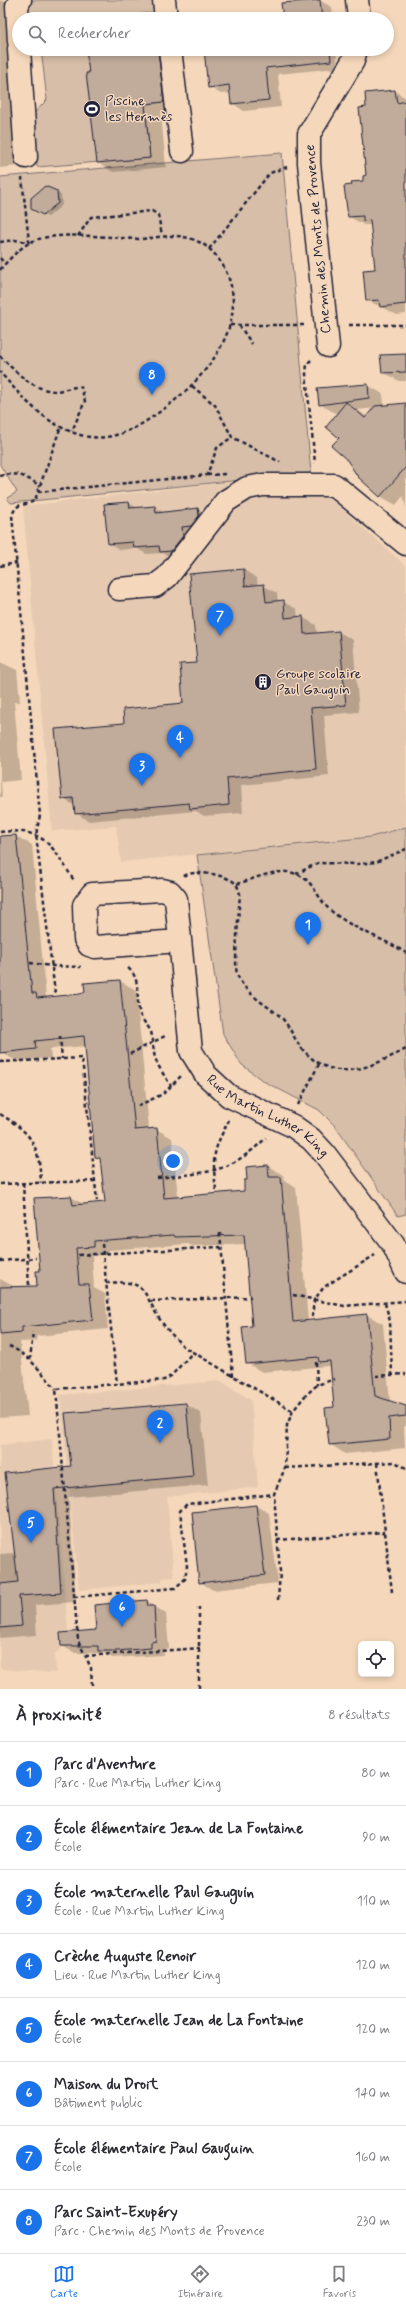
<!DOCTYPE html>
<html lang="fr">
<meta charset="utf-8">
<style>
:root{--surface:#fff;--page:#f7f7f7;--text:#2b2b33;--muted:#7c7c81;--line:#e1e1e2;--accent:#1a73e8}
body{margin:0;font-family:Mynerve,sans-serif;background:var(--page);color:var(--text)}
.controls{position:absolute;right:12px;bottom:12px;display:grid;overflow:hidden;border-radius:6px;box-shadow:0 2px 6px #0003}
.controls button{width:36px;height:36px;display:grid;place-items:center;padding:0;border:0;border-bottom:1px solid var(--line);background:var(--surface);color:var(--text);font:20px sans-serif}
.you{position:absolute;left:173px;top:1161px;width:14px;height:14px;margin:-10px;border:3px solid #fff;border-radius:50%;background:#1a73e8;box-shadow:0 0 0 6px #1a73e833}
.badge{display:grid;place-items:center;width:26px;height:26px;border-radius:50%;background:var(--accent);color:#fff;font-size:13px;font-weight:700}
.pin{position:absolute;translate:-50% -33px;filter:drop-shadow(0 1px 2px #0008)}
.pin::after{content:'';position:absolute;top:21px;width:14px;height:12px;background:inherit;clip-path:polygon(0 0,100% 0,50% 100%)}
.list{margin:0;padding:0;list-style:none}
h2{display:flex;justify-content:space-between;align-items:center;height:52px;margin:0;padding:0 16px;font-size:17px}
h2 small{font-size:13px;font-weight:400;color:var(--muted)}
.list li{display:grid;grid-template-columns:26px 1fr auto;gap:12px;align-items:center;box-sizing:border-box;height:64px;padding:0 16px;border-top:1px solid var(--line)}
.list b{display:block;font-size:15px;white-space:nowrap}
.list p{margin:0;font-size:13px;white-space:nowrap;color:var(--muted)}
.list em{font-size:13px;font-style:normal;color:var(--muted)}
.icon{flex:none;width:22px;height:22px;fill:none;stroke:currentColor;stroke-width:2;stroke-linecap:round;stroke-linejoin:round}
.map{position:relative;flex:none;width:406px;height:1689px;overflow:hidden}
.search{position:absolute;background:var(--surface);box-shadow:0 2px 6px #0003;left:12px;right:12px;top:12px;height:44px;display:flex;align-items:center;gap:10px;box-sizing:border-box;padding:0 14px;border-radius:22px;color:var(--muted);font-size:15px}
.sheet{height:564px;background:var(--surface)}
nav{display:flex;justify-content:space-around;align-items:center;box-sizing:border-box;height:56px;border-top:1px solid var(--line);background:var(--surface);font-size:11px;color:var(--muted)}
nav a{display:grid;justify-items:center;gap:2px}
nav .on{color:var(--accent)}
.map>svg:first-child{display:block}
.built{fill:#e5cab1}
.green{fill:#d6bea8;stroke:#7c7072}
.shadow{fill:#0003;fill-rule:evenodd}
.building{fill:#c1ab9b;stroke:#22223b}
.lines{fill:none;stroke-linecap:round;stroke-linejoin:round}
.minor-casing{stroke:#22223b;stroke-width:25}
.path{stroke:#22223b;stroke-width:2.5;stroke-dasharray:4 3;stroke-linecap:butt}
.minor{stroke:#f5d8bb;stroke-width:22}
.labels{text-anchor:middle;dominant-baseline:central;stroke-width:3;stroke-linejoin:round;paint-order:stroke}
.poi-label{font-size:14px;fill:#22223b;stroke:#f5d8bb;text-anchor:start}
.street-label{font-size:14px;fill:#22223b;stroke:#f5d8bb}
</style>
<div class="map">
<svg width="406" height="1689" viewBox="0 0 406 1689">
<rect width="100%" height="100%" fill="#f5d8bb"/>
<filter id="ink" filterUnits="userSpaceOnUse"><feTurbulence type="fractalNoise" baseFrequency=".025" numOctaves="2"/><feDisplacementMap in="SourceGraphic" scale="8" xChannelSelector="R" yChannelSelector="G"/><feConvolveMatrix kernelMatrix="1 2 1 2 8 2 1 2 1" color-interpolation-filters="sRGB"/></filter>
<g filter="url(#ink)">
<!-- built -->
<path class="built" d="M300,474L303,493L329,497L406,566V827L371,837L121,862L116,826L52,831L23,506Z
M221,1381L251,1400L258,1487L167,1497L174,1577L162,1578V1582L79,1590L60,1395Z
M52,1439L69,1640L54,1656L57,1673L0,1669V1445Z"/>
<!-- green -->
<path class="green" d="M31,0H152L155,19H28L27,11Z
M32,49H158L164,102L145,104L150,158L37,167L33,114L47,100L42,57Z
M282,153L311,473L11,503L7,498L17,492L0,465V177Z
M406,827V1214L398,1216L335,1126L319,1110L263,1081L241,1064L223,1034L197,855L371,837Z"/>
<!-- shadow -->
<path class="shadow" d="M0,0L16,7L27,165L0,168Z
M319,0L332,7L333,19H284L282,3Z
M87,49H171L179,111L161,113L166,167L113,172L98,163Z
M213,49H336L338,68L278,74L281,107L244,111L232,103L231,93L221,94L209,87Z
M395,91L406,98V314L397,315L367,300L376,269L371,225H364L348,216L353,186L365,182L367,176V108Z
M56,192L61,195L62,205L48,217L37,211Z
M406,355V381H399L383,372Z
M367,385L383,394L384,406L406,404V507L403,496L396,505L380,496L340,438L339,413H335L320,404ZM375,408L367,417L358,410Z
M129,503L138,508L155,507L165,513L198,509L209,516L172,558L163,553L146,554L136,548L120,550L109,543Z
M244,570L257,578L258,586H264L277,593L278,602H283L297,609L298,618L302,617L316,625L317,634L339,632L353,640L359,712L324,715L329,776L241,785L243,813L204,816L196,811L89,821L76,813L74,805L63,799L125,723L184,704L198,664Z
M0,662L17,670L20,702H14L21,780L1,782L2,797H0Z
M16,836L32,845L46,998L80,995L86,993L85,984L120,981L136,990L149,1129H156L172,1138L178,1197L245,1192L248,1180L268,1166L283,1175L284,1180L296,1187L308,1321L367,1315L383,1324L390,1402L406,1407V1426L404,1427L405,1448L345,1454L330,1444L335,1408L332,1368L328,1366L262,1372L247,1363L253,1327L246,1244L192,1246L188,1244L109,1250V1255L92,1256L94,1288L105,1294L108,1329L37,1336V1341L20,1342L28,1416L0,1418V1279L15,1287H38L41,1272L71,1197L85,1205L106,1203L101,1160L96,1157L86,1046L50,1049L51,1058L16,1061L1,1052L0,837Z
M185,1404L201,1413L208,1485L69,1497L76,1602L35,1605L37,1635L0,1638V1554L14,1553L6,1474L72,1466Z
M256,1506L269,1513L278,1583L213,1590L200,1582L193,1513Z
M147,1601L166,1614L169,1648L163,1649L164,1655L112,1658L104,1653H75L62,1646L97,1631Z"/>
<!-- building -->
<path class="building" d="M320,0L322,19H283L281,3Z
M153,13V19H96Z
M86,49H158L164,102L145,104L150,158L97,163L86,73H89Z
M204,49H330L331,61L266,68L269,100L231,104L229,85L208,88Z
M395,90L397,103L406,101V304L380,307L379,300L366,301L363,270L375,269L370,220L363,221V216L348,217L344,186L352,185L351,182L363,181V176L366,175L359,108L366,107L365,93Z
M45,186L57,191L58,203L43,215L31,209V198Z
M406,354V372L382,373L380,355Z
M368,384L369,398L319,405L317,388Z
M346,402L365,418L375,406L406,403V467L380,497L358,477L347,460L331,446L339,438L326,427Z
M129,502L130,508L155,506L156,513L198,508L199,516L191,526L182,527L183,536L171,551L160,552L159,546L134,548L133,542L108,544L104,504Z
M244,569L245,586L264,584L266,602L284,600L285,618L303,616L304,634L339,631L346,705L311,708L316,769L227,778L229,805L190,809L189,803L75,814L73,798L62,799L55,729L124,723L123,709L183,703L180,664L197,663L189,574Z
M16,835L32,993H36L37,998L80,994L85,992L84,983L120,980L135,1130L157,1128L164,1198L244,1191V1180H247L246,1167L268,1165L269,1177H281L293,1322L367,1314L375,1396L406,1406V1416L389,1418L390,1439L329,1445L325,1408L334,1407L330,1361L319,1362L318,1357L246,1364L242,1327L252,1326L244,1235L175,1237L174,1235L94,1241V1247L76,1248L79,1284H89L93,1320L22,1327V1332L0,1334V1287L37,1286L36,1271H40L34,1198L71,1196L73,1205L105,1202L100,1158L95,1157L84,1036L35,1041L36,1049L0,1053V836Z
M186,1403L193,1476L54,1489L61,1593L19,1596L22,1626L0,1628V1584L18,1582L5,1473L71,1466L65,1413Z
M256,1505L265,1575L199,1583L192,1512Z
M147,1600L148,1606H154L156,1641L151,1642V1648L117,1651H98V1646H61L60,1633L96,1630L94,1605Z"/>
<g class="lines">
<defs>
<g id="minor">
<path d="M164,0L166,19"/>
<path d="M357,0L359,19"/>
<path d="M19,41L17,6L20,0"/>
<path d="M19,49L26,157"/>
<path d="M170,49L182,151"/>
<path d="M328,346L309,163V134L353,61L356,49"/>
<path d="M119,589L155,586L167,577L226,501L247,488L263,485H334L406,544"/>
<path id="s1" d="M180,941L95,947L89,945L85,939L84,905L92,894L162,890L170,892L176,899L191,1051L206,1075L229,1096L293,1126L311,1139L324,1153L393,1244L406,1272"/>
</g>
</defs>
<!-- minor casing -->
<use href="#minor" class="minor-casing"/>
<!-- path -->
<path class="path" d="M78,236L91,217L152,211L158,215L162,235
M0,242L15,240L29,242L22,178
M209,249L270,173L287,167
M0,258L5,264
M0,270C7,261 19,249 29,243C48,232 89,236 111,237C121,238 132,239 142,239C162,237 179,232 199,242C212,248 223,263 228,276C249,331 199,385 158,413C136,429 112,442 84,436C48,427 23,399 0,372
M230,325H304
M239,325L252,344
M349,325H406
M0,356C16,372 33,391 57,391C64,390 76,386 81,387L85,401L72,431
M311,360L307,364L306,374L315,463
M192,386L215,405L232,437L280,462
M207,475L226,474
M0,476C16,471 27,477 40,486
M38,492L207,475L217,448L232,437
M0,566L17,563
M0,832C46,827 53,848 75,882
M296,874L318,863L358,864L376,862L406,849
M184,876C194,869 227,875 235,883C238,886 239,891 240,894C239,909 234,964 237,974C244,993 265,1004 280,1016C291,1027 295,1043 306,1053C337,1085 373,1066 406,1049
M237,884C254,879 278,867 296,874C313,879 317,898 329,909C351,929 381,937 406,953
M30,963L52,966L81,967
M128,968C142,979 135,998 140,1014C142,1021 148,1025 151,1032C153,1038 153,1046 154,1053C156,1065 165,1076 171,1086
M55,993L36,835L40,815L12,515C18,500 24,508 35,500L61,426
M60,1036L62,1059
M130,1054L167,1035
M0,1062L82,1058L97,1201
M298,1105L319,1064
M138,1106L163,1094L181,1076
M0,1114C33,1134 39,1145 41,1183
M157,1178C207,1172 227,1175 266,1138
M23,1183L29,1286
M0,1184L95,1181
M216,1190C212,1155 213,1151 229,1120
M220,1233L233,1376
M102,1244L117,1384
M78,1255L221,1247
M0,1261L36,1258
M106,1283C147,1280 141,1289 159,1318C166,1329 175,1338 184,1347L293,1411
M293,1295L344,1306L406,1301
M151,1301L251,1297
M385,1303L390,1321L392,1374
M312,1317L314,1300L324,1287L375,1255
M9,1346C29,1355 42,1373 56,1389
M30,1360L33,1332
M316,1362L317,1385
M376,1376L406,1374
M377,1463L392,1592
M285,1468L395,1462L406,1468
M277,1540L385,1532
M74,1597L175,1588L185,1579L187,1566L180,1511L187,1504L274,1494
M278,1600L280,1572L274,1494L285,1468L287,1425L293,1411L304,1397L317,1385L335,1379
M85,1656L200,1648
M92,1685L91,1668L78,1640L56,1389L164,1380L171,1376L193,1352
M199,1688V1606"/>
<!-- minor -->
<use href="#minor" class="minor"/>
</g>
</g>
<!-- icons -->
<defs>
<symbol id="stadium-disc" viewBox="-11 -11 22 22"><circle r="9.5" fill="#22223b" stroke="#f5d8bb"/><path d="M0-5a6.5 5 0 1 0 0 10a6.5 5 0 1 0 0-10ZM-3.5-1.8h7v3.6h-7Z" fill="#fff"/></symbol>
<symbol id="building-disc" viewBox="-11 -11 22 22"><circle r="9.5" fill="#22223b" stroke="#f5d8bb"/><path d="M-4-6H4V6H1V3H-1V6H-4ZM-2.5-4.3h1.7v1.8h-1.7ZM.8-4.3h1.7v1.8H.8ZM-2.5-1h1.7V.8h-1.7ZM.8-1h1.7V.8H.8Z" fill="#fff"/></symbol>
</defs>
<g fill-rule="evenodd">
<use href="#stadium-disc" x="82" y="99" width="20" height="20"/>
<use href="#building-disc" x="253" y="672" width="20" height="20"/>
</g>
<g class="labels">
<!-- poi labels -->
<g class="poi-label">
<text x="105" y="101">Piscine<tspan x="105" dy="16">les Hermès</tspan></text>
<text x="276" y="674">Groupe scolaire<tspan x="276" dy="16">Paul Gauguin</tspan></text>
</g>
<!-- street labels -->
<g class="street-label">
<text transform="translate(318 239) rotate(-95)">Chemin des Monts de Provence</text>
<text stroke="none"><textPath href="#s1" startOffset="490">Rue Martin Luther King</textPath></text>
</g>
</g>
</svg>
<div class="controls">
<button><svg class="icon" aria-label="locate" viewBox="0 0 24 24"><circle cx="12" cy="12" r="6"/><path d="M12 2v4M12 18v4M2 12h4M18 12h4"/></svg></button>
</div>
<div class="you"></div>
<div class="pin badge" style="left:308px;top:945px">1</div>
<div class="pin badge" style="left:160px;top:1443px">2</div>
<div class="pin badge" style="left:142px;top:786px">3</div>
<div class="pin badge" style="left:180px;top:758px">4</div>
<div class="pin badge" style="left:31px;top:1543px">5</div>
<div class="pin badge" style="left:122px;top:1627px">6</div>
<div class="pin badge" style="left:220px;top:636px">7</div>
<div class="pin badge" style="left:152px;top:395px">8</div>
<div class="search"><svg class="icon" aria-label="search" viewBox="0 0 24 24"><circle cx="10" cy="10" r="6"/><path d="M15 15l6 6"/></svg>Rechercher</div>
</div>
<section class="sheet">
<h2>À proximité<small>8 résultats</small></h2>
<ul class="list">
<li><span class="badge">1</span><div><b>Parc d'Aventure</b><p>Parc · Rue Martin Luther King</p></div><em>80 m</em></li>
<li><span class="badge">2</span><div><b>École élémentaire Jean de La Fontaine</b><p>École</p></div><em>90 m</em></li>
<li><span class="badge">3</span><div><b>École maternelle Paul Gauguin</b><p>École · Rue Martin Luther King</p></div><em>110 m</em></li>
<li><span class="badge">4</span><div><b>Crèche Auguste Renoir</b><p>Lieu · Rue Martin Luther King</p></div><em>120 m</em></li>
<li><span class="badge">5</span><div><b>École maternelle Jean de La Fontaine</b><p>École</p></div><em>120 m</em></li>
<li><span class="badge">6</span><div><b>Maison du Droit</b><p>Bâtiment public</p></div><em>140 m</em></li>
<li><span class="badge">7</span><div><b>École élémentaire Paul Gauguin</b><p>École</p></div><em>160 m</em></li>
<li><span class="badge">8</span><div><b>Parc Saint-Exupéry</b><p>Parc · Chemin des Monts de Provence</p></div><em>230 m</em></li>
</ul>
</section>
<nav>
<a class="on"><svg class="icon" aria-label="map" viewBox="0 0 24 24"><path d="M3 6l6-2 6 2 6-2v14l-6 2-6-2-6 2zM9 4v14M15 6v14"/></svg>Carte</a>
<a><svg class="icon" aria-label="directions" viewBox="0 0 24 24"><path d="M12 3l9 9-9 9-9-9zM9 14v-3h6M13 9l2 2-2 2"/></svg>Itinéraire</a>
<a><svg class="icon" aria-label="saved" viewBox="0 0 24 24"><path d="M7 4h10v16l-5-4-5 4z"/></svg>Favoris</a>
</nav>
